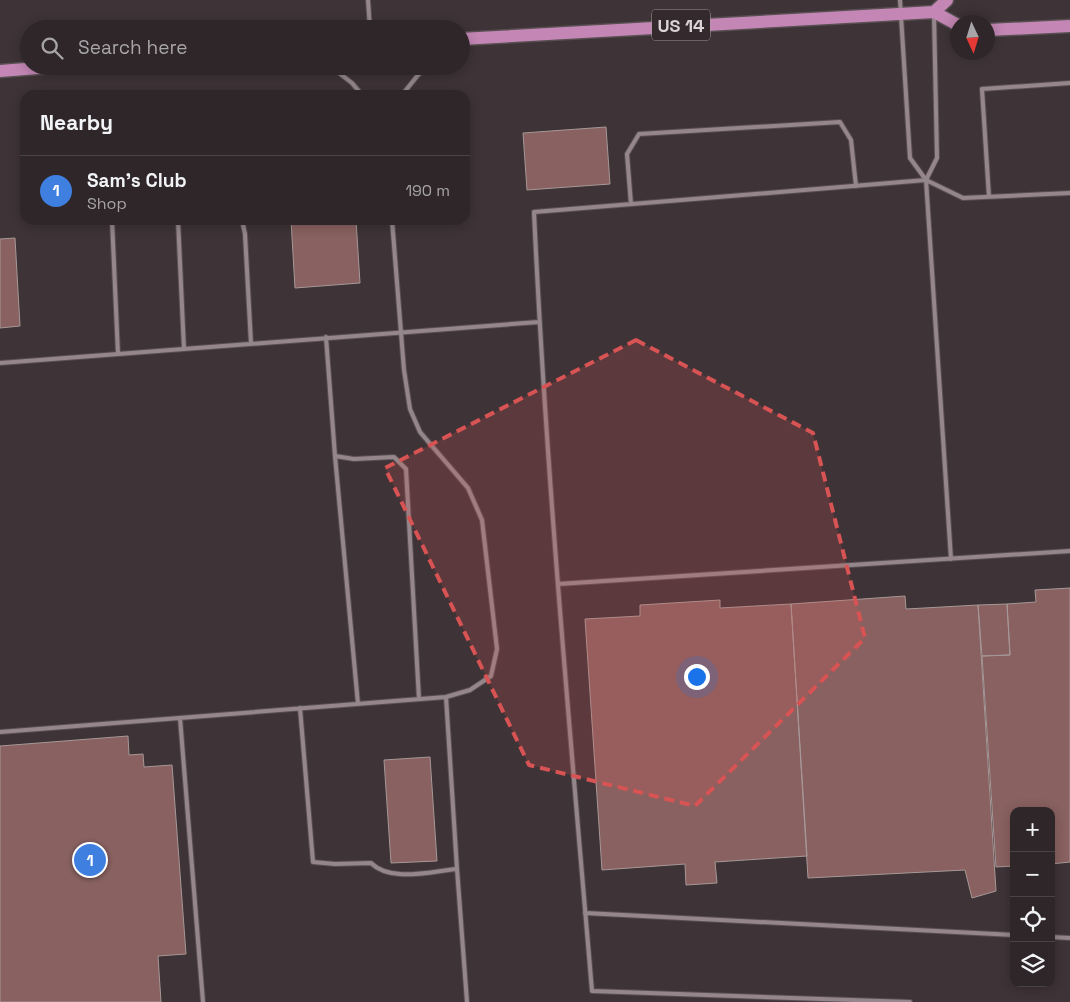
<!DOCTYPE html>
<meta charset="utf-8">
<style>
:root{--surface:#2e2628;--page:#3a3234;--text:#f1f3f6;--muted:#a7a5a8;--line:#494345;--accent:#b6c249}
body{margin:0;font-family:"Space Grotesk",sans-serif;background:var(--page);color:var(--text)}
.controls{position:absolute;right:15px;bottom:15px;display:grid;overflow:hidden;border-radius:10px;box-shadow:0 2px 12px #0003}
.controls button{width:45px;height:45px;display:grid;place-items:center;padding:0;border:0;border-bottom:1px solid var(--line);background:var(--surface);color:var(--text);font:25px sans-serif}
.compass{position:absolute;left:950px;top:15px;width:45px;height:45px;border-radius:50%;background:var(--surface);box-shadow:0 2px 12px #0003;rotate:176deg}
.you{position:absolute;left:696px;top:676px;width:18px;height:18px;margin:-12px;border:4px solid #fff;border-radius:50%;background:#1a73e8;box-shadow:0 0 0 8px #1a73e833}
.badge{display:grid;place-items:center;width:32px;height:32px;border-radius:50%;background:var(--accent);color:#fff;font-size:16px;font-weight:700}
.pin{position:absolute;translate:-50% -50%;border:2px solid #fff;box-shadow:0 1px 5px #0006}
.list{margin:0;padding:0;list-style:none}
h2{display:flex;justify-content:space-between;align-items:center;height:65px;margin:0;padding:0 20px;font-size:21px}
h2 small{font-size:16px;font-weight:400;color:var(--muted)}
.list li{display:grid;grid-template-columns:32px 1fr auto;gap:15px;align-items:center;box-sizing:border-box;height:70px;padding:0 20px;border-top:1px solid var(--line)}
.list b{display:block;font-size:19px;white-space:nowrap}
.list p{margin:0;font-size:16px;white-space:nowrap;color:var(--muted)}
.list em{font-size:16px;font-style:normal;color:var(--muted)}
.icon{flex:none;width:28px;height:28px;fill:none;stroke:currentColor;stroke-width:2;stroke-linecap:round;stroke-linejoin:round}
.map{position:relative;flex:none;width:1070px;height:1002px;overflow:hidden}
.search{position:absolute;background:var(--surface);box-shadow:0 2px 12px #0003;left:20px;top:20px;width:450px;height:55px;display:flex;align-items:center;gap:12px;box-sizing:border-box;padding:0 18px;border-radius:28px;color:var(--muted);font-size:19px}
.panel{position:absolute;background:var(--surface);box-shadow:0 2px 12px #0003;left:20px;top:90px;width:450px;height:135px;border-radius:15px}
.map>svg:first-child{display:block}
.building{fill:#886160;stroke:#a79897}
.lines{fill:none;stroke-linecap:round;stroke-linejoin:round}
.service-casing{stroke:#584f52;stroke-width:6}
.primary-casing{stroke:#584f52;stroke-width:15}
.service{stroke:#94868a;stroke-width:4}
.primary{stroke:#c487b5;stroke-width:12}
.marked{fill:#d75354;fill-opacity:0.2;stroke:#d75354;stroke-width:4;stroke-dasharray:10 6;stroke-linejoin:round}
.labels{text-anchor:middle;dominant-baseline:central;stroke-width:4.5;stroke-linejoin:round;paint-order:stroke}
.shield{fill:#34292c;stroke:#a9a0a3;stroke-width:1}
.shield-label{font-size:18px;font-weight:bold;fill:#dbd3d6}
</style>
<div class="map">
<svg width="1070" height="1002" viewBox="0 0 1070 1002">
<rect width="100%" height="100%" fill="#3e3336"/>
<!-- building -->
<path class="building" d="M606,127L610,184L527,190L523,133Z
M291,220H356L360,283L295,288Z
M15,238L20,326L0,328V239Z
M1070,588V862L1051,864V811H1014V866L996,867L982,656L1010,655L1007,604L1036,602L1035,590Z
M905,596L906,609L978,605L996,891L972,898L965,870L808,878L791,604Z
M720,600V608L791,604L807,856L715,862L717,883L686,885L685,864L602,870L585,619L640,616V605Z
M1007,604L1010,655L982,656L978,605Z
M128,736L129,755L143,754L144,767L172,765L186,954L158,956L161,1002H0V746Z
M430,757L437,861L391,863L384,760Z"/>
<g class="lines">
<defs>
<path id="service" d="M368,0L370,29
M900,0L910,158L926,180
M934,14L937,158L926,180L951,559
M330,66L352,83L362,95
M402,95L418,75L429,66
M989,197L982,89L1070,83
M631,204L627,154L639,134L840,122L851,140L856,186
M112,220L118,354
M178,220L184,349
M242,220L245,234L251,343
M326,337L335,456L354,459L394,457L406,469L419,699
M0,363L539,322
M335,456L358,704
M558,584L1070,551
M300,708L313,862L335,864L371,863C391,883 432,871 457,869L446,697
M180,718L203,1002
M0,732L446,697L470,690L491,676L497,649L482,520L468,488L420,432L410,409L404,370L392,220
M457,869L467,1002
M585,913L1014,935
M1051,937L1070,938
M910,1002L592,991C570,731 546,472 534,212L926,180L963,198L1070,193"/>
<path id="primary" d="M934,12L947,0
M988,30L1070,26
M461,39L934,12L958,25
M0,71L63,66"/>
</defs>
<!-- service casing -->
<use href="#service" class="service-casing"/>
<!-- primary casing -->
<use href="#primary" class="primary-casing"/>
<!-- service -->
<use href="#service" class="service"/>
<!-- primary -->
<use href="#primary" class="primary"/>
</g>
<!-- marked area -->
<path class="marked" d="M636,340L813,433L865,638L695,806L529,765L385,468Z"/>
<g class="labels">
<!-- shield labels -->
<rect class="shield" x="652" y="9.5" width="58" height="31" rx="4"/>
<g class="shield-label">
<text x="681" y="25">US 14</text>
</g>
</g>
</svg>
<div class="controls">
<button>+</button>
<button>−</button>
<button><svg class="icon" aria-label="locate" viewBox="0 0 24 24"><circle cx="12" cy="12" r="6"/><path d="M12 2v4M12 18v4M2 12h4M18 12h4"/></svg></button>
<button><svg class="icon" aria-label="layers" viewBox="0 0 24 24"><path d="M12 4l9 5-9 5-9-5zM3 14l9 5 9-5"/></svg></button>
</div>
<svg class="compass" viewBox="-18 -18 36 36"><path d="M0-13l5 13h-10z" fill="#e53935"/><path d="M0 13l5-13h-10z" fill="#a7a5a8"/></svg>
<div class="you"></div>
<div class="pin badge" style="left:90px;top:860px;background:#3f7fe0">1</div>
<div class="search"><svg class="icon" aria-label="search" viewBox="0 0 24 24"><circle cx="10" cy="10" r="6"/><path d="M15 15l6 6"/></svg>Search here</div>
<section class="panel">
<h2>Nearby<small></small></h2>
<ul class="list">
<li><span class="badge" style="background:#3f7fe0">1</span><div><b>Sam's Club</b><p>Shop</p></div><em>190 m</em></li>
</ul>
</section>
</div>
